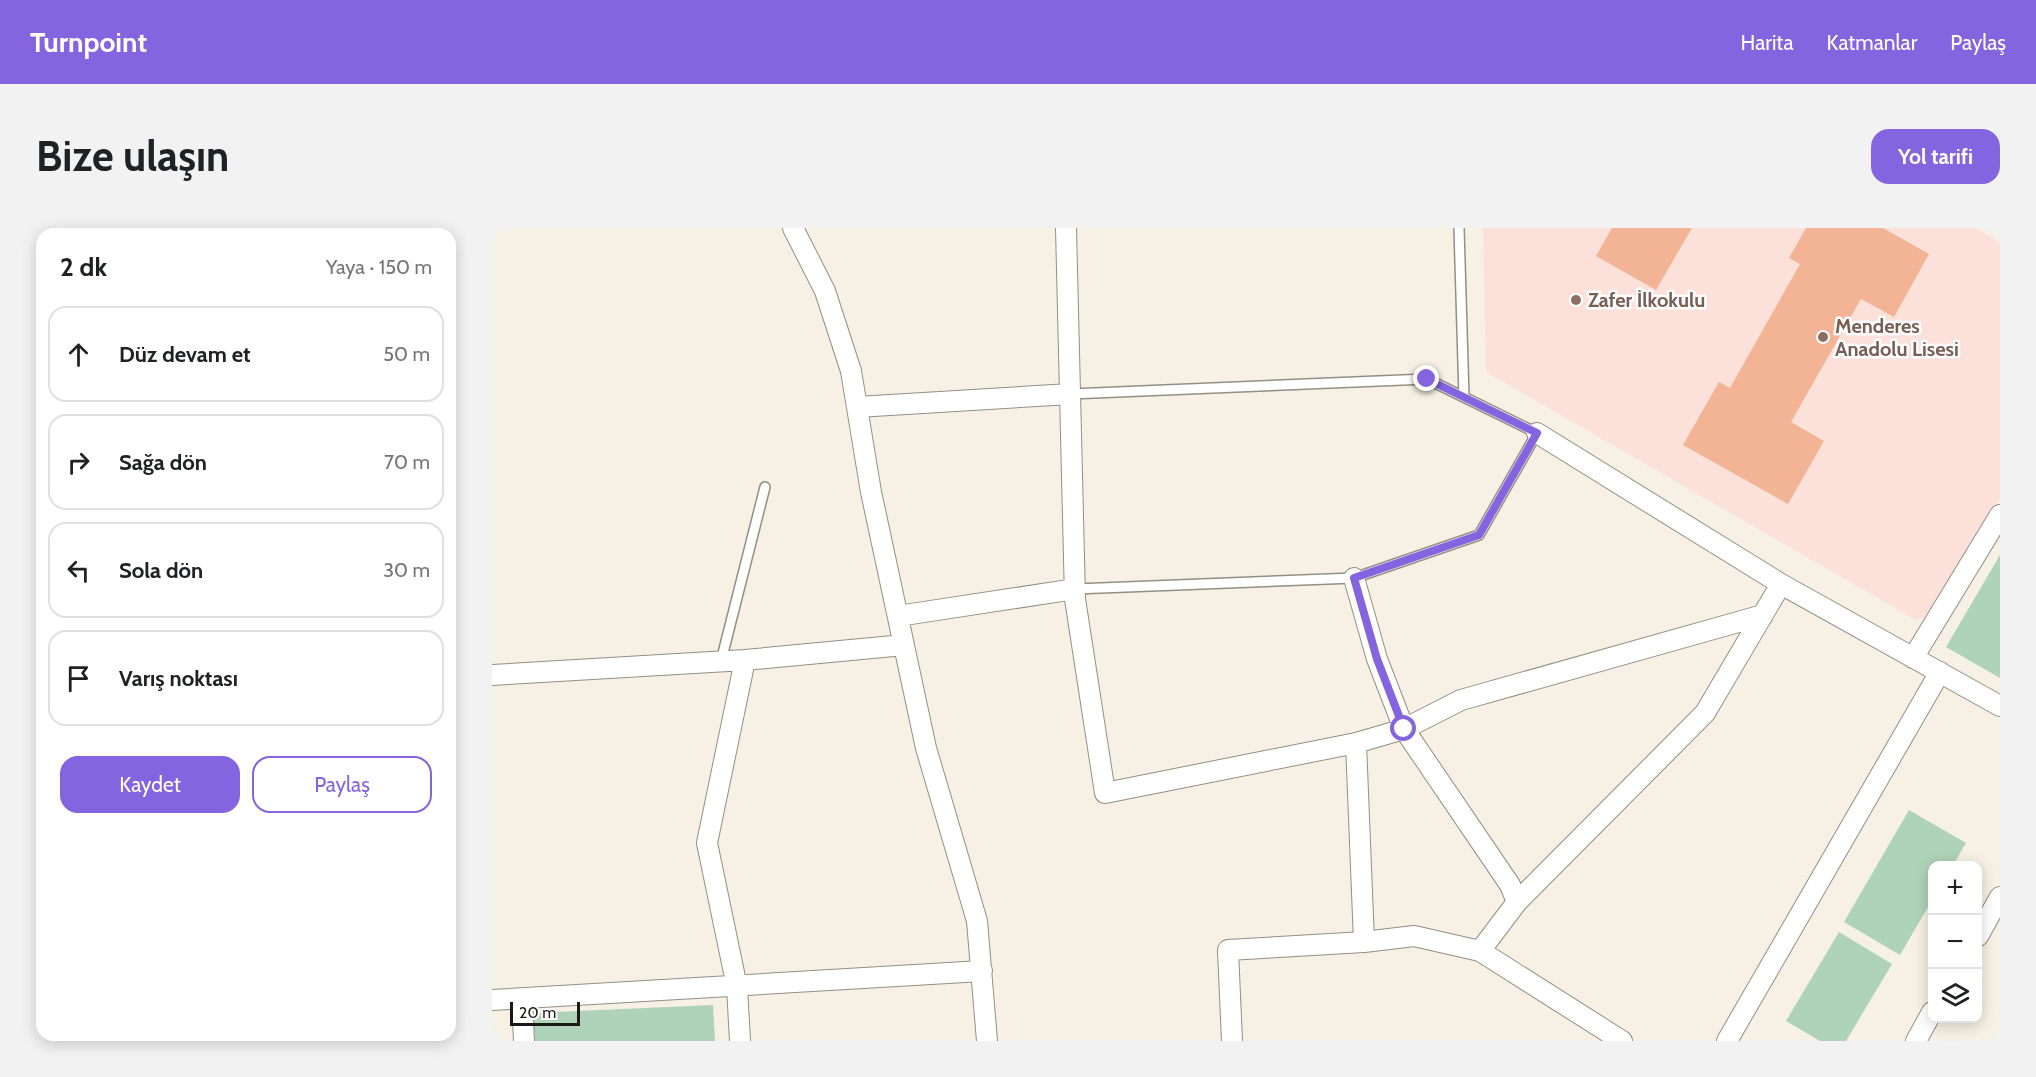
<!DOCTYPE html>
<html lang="tr">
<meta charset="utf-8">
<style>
:root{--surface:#fff;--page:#f2f2f2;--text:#202124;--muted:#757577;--line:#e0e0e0;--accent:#8464df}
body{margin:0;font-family:Cabin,sans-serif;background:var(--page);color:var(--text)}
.controls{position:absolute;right:18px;bottom:18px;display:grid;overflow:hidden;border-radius:12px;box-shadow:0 3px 15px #0003}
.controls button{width:54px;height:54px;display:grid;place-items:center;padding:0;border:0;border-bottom:2px solid var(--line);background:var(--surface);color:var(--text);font:30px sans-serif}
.scale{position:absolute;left:18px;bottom:15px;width:70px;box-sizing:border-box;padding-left:6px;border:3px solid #1b1915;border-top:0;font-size:16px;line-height:21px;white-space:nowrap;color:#1b1915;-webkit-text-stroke:4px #fff;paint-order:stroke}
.stop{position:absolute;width:18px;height:18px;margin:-14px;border:4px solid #8464df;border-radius:50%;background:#fff}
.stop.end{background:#8464df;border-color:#fff;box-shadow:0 2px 6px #0008}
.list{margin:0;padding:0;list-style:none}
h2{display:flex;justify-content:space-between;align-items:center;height:78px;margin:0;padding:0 24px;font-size:26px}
h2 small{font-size:20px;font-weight:400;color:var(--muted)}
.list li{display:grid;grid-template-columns:39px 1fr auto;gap:18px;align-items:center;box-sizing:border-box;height:96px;margin:0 12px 12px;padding:0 12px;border:2px solid var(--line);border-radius:18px}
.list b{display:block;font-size:22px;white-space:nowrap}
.list em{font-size:20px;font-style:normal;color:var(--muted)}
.actions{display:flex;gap:12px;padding:18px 24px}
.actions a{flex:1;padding:14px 0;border:2px solid var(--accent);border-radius:18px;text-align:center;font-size:21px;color:var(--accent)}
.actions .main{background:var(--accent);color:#fff}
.icon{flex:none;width:33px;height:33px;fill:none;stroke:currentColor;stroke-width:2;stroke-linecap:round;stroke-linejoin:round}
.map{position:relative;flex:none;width:1508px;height:813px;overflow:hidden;border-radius:18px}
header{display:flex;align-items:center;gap:36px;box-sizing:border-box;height:84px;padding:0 30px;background:var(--accent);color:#fff}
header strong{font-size:28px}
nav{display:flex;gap:33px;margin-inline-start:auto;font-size:21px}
.intro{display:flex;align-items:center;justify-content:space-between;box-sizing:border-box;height:144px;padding:0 36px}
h1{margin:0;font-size:42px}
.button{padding:15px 27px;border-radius:18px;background:var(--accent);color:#fff;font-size:21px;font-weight:700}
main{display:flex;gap:36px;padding:0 36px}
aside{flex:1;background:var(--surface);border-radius:18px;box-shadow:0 3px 15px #0003}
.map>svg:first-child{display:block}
.education{fill:#fbe1da}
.green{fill:#afd3b9}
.building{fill:#f3b395}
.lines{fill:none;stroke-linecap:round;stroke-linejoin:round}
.service-casing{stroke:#948f83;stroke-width:12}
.minor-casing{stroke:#948f83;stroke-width:22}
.service{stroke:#fff;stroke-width:9}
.minor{stroke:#fff;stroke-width:20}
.route{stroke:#8464df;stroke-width:8}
.education-dot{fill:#8d6e63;stroke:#fff;stroke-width:2}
.labels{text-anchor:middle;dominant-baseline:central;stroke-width:5;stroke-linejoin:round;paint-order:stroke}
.education-label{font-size:20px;font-weight:bold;fill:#785e54;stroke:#fff;text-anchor:start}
</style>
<header>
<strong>Turnpoint</strong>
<nav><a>Harita</a><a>Katmanlar</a><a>Paylaş</a></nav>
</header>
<div class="intro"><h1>Bize ulaşın</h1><a class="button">Yol tarifi</a></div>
<main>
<aside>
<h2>2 dk<small>Yaya · 150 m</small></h2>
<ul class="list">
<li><svg class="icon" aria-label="ahead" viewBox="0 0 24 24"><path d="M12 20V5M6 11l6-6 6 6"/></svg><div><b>Düz devam et</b></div><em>50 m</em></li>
<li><svg class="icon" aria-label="right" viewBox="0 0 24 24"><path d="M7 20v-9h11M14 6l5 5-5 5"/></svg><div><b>Sağa dön</b></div><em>70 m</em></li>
<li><svg class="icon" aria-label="left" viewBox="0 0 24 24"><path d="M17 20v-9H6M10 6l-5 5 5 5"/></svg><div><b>Sola dön</b></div><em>30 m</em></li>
<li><svg class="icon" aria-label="arrive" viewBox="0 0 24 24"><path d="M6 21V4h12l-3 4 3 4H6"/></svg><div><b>Varış noktası</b></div></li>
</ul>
<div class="actions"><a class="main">Kaydet</a><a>Paylaş</a></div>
</aside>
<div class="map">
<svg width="1508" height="813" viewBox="0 0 1508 813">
<rect width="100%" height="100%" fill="#f6f1e4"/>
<!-- education -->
<path class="education" d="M991,0H1484L1508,14V271L1440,387L1424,392L994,144Z"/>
<!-- green -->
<path class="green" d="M1508,327V450L1454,419Z
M1417,582L1474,615L1461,637L1440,638V672L1408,727L1352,694Z
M1347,704L1400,736L1354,813H1328L1294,793Z
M221,777L223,813H43L40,785Z"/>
<!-- building -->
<path class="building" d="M1120,0H1200L1164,62L1104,28Z
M1314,0H1391L1437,26L1402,89L1369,71L1299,194L1332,213L1296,276L1191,217L1227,154L1238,160L1308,36L1297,30Z"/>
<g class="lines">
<defs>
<path id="service" d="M967,0L972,169
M578,166L935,151L1045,205L987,307L862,350L583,361
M229,433L273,259"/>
<path id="minor" d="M301,0L333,63L359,143L379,264L434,520L485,693L495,813
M574,0L583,371L613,565L864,515L912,501L969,472L1271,387
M365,179L578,166
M1289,356L1508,478
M406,388L583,361
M1421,430L1508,287
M0,447L253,432L412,417
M864,515L872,714
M1025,674L1213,485L1289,356L1045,205
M1486,708L1508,669
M988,723L1130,813
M30,771L32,813
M0,772L490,743
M248,813L245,759L215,615L253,432
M740,813L736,722L872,714L922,708L988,723L1025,674L1018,657L912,501L885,431L862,350
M1235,813L1448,444
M1424,813L1440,784"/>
</defs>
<!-- service casing -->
<use href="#service" class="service-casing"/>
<!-- minor casing -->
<use href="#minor" class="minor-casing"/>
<!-- service -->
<use href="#service" class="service"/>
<!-- minor -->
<use href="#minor" class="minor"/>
</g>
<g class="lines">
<!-- route -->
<path class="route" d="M912,501L885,431L862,350L987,307L1045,205L935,151"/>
</g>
<!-- markers -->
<g class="education-dot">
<circle cx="1084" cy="72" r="6"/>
<circle cx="1331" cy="109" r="6"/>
</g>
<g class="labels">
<!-- education labels -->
<g class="education-label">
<text x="1096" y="72">Zafer İlkokulu</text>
<text x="1343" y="98">Menderes<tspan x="1343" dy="23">Anadolu Lisesi</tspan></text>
</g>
</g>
</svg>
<div class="controls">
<button>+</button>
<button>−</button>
<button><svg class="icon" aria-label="layers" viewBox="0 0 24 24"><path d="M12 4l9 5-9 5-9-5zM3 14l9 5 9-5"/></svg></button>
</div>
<div class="scale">20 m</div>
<div class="stop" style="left:912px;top:501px"></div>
<div class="stop end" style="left:935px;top:151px"></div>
</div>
</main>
